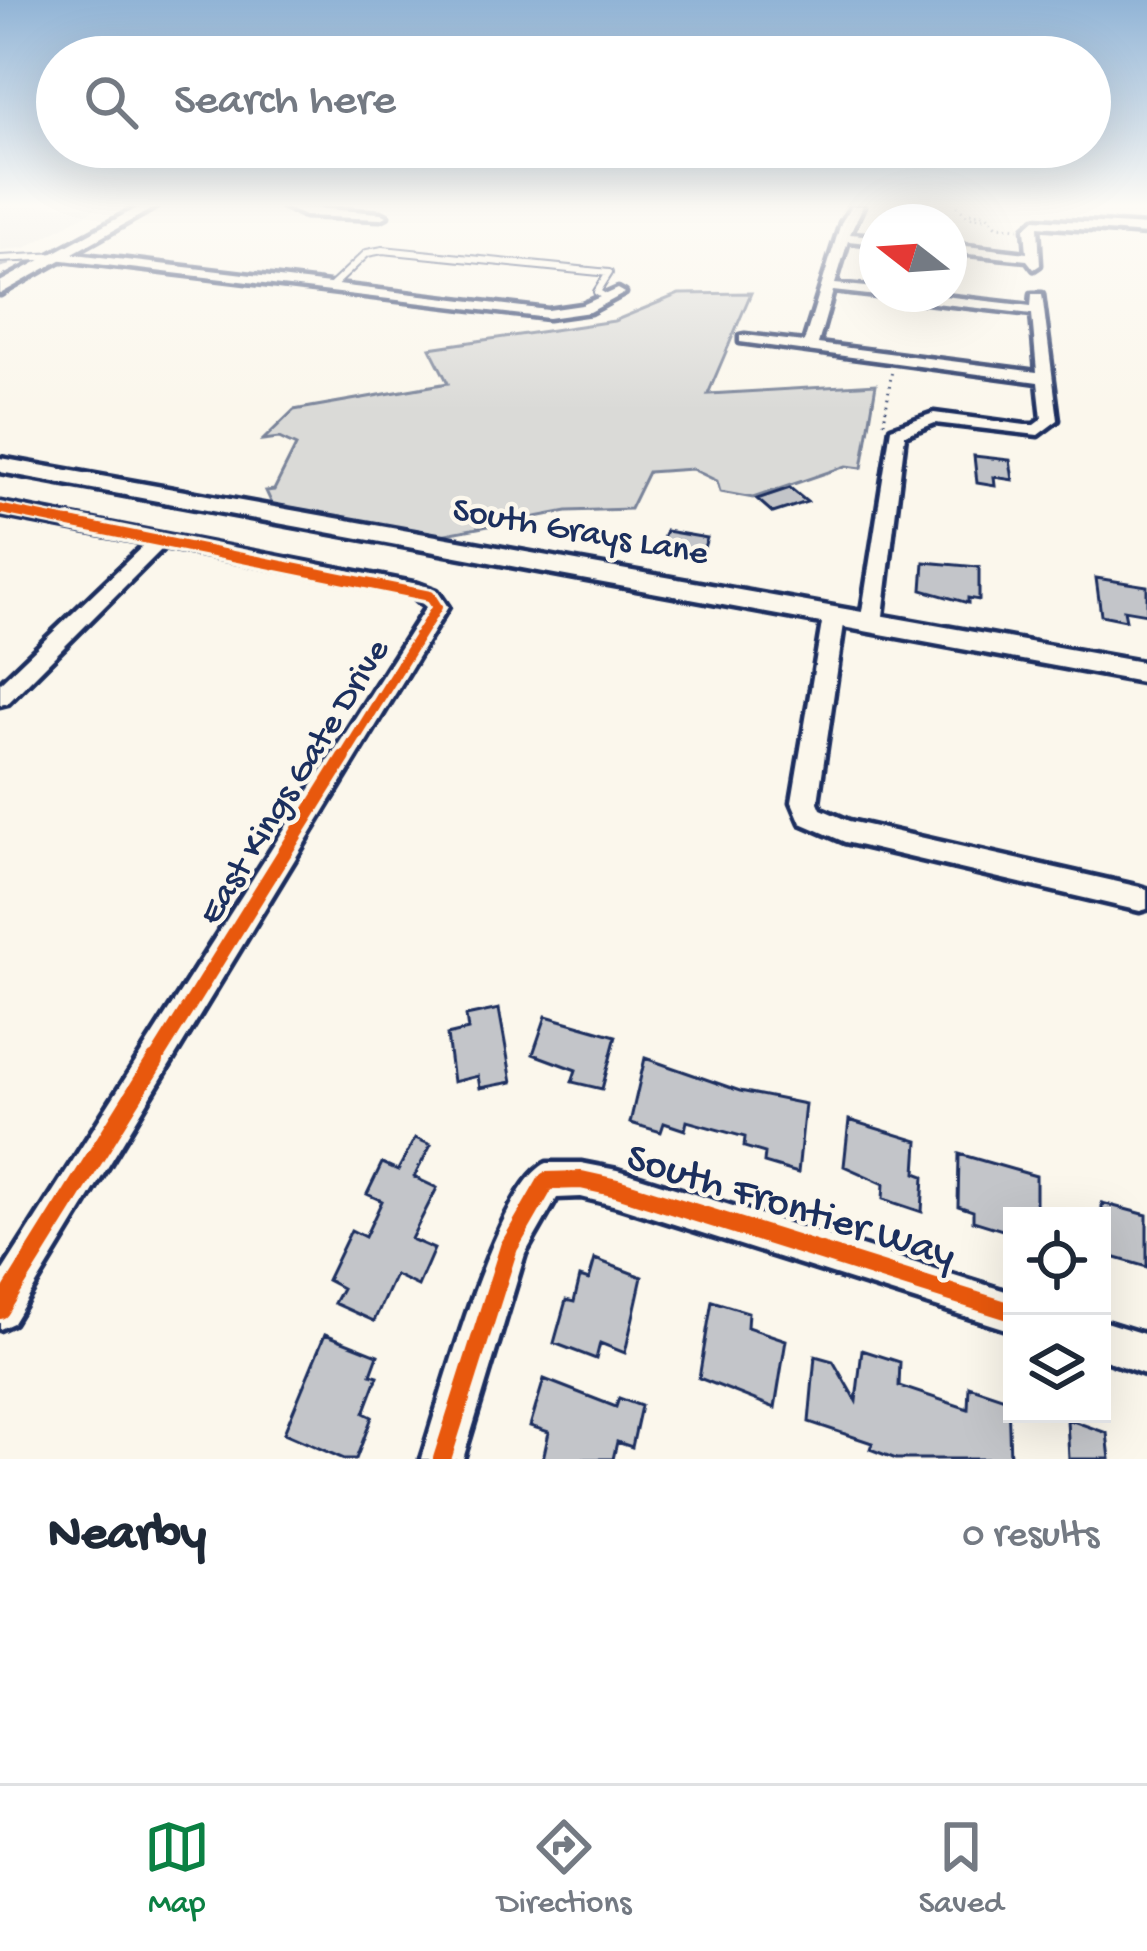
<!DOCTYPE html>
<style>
:root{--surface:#fff;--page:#f6f6f7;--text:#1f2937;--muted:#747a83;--line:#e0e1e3;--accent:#0b8043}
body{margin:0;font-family:"Gochi Hand",sans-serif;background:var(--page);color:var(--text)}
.controls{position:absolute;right:36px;bottom:36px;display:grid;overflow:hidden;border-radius:0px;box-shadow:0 12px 48px #0002}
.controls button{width:108px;height:108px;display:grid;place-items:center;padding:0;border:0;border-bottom:3px solid var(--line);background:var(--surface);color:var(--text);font:60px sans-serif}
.compass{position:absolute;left:859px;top:204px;width:108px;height:108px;border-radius:50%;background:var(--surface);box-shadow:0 12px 48px #0002;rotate:287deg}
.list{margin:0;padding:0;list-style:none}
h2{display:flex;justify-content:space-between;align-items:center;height:156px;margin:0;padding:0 48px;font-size:51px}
h2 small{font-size:39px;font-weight:400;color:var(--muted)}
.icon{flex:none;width:66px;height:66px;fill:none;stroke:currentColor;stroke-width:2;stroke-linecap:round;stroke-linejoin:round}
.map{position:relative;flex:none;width:1147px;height:1459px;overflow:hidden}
.search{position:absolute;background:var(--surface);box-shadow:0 12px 48px #0002;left:36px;right:36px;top:36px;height:132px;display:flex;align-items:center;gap:30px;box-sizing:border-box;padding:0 42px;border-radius:66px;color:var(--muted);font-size:45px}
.sheet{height:324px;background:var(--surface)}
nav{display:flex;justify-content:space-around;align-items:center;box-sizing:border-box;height:168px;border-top:3px solid var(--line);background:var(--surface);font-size:33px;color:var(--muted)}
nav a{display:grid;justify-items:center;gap:6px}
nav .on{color:var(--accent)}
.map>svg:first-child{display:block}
.built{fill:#eae8e2}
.green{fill:#dadad7;stroke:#7a849a;stroke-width:3}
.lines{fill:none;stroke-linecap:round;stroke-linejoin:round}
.stream{stroke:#747e96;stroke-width:3}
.building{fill:#c3c5c9;stroke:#1b2f5e;stroke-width:3}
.service-casing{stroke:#1b2f5e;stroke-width:10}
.minor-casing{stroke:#1b2f5e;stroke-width:9}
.tertiary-casing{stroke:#1b2f5e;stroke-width:9}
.path{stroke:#1b2f5e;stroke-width:3;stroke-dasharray:1.5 4.5;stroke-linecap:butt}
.service{stroke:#fbf7ec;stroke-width:6}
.minor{fill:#fbf7ec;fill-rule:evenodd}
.tertiary{fill:#fbf7ec;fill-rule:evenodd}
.cycleway-far3-casing{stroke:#fbf7ec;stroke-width:14}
.cycleway-far2-casing{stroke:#fbf7ec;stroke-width:18}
.cycleway-far1-casing{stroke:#fbf7ec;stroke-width:21}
.cycleway-casing{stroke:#fbf7ec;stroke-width:26}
.cycleway-far3{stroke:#e8590c;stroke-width:9}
.cycleway-far2{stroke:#e8590c;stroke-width:10}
.cycleway-far1{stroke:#e8590c;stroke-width:14}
.cycleway{stroke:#e8590c;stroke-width:18}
.labels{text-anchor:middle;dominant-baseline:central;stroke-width:9;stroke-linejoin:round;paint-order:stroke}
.street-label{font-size:36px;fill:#1b2f5e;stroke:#fbf7ec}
.near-street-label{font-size:42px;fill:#1b2f5e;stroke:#fbf7ec}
</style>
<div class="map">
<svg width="1147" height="1459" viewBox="0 0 1147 1459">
<rect width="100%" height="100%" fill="#fbf7ec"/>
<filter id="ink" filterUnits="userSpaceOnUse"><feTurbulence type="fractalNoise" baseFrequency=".00833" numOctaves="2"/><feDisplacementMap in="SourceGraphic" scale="24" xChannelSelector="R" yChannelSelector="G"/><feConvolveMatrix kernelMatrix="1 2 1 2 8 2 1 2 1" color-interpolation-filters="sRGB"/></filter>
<g filter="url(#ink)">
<!-- built -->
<path class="built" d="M0,206H101L25,248L0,250Z"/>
<!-- green -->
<path class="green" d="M751,293L708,394L876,384L862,468L846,466L753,498L720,492L717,481L692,469L648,472L630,509L567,511L441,535L272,504L266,491L274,490L296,446L279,438L263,440L294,410L448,383L430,348L614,321L679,294Z"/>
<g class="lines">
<!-- stream -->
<path class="stream" d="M0,266L8,264"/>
</g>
<!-- building -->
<path class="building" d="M974,456L1010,460L1013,480L994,477L995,486L977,483Z
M790,488L807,502L773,513L757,499Z
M666,531L707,538L702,554L660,546Z
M924,562L979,567V600L968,598V603L922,590Z
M1096,578L1147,586V614L1124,610L1126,620L1101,615Z
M499,1009L512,1082L480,1088L478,1076L453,1082L447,1035L468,1030L466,1016Z
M546,1016L616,1036L602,1089L572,1082L576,1070L533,1054Z
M645,1058L740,1091L805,1104L798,1173L764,1163L765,1153L744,1147L745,1137L687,1121L685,1130L664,1123L661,1132L630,1123Z
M849,1120L918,1141L916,1173L924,1176L922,1212L883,1199L884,1184L844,1166Z
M415,1138L431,1145L414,1177L437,1188L411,1239L434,1249L418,1286L395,1275L374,1321L334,1303L342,1288L327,1280L351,1230L365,1237L382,1201L367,1194L382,1163L398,1170Z
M959,1154L1036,1176V1216H1012V1233L973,1221V1211L958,1206Z
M1102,1203L1147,1215V1267L1102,1254Z
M595,1259L642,1277L625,1353L600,1343L596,1359L554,1343L566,1300L574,1302L580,1277L589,1280Z
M712,1301L748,1312L747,1327L786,1340L775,1408L699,1378Z
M325,1334L378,1355L371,1374L378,1376L364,1413L372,1417L356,1459H344L284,1433Z
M862,1350L900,1362L899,1386L968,1409L969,1386L1008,1399L1010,1459H896L870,1449L872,1443L809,1422L815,1356L833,1361L856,1401Z
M544,1379L616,1407L619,1398L641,1406L632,1447L617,1442L613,1459H543L549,1432L530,1426Z
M1067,1419L1107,1433L1110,1459H1069Z"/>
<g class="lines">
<defs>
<path id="service" d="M0,259L59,256
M330,288L367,253L383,250L609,273L597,292L607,298"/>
<path id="minor" d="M282,206L381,213L387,216L381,219L305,216Z
M852,206H863L850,234L877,236V244L848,241L835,284L877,288V294H882L877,296L833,291L818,344L1037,372L1032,314L891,298L884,294H926L1031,306L1032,294H1042L1058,420L1038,435L935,423L905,435L882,624L871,631L860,624L891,428L934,413L1025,425H1034L1042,419L1038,382L740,342V336L745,335L804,342L841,223Z
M1035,219L1147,226V234L1038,226L1040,265L1034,269L1027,260L949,252V244L1027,253L1025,228Z
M59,252L548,310L582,305L618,289L625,293L590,312L548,318L55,259Z
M0,503L418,584L437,591L448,607L13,1323L0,1329V1275L426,607L412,595L164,547L8,703L0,705V683L146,543L0,515Z
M834,610L845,617L818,802L821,809L849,821L1140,887L1147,889V909L1140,911L845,842L801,823L792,802L823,617Z
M547,1163H581L617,1170L1012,1293V1331L617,1206L581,1197L557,1198L525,1254L463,1459H421C440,1402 497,1184 547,1163Z
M1102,1321L1147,1335V1375L1102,1359Z"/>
<path id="tertiary" d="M140,206H157L0,294V282Z
M0,458L1147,663V683L0,472Z"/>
</defs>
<!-- service casing -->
<use href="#service" class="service-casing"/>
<!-- minor casing -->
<use href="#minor" class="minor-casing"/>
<!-- tertiary casing -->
<use href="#tertiary" class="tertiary-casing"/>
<!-- path -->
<path class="path" d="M957,206L969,217L985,218
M970,213L986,214L997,226L1019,228
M884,422L892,370"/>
<!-- service -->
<use href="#service" class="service"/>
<!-- minor -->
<use href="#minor" class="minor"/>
<!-- tertiary -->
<use href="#tertiary" class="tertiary"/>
<defs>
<path id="cycleway-far3" d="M0,509L85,526"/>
<path id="cycleway-far2" d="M70,523L430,596L437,607L342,760"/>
<path id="cycleway-far1" d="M153,1064L344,757"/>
<path id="cycleway" d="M0,1310L155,1061
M442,1459L509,1247L547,1181L581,1180L617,1188L1012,1312"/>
</defs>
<!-- cycleway-far3 casing -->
<use href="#cycleway-far3" class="cycleway-far3-casing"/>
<!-- cycleway-far2 casing -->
<use href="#cycleway-far2" class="cycleway-far2-casing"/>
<!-- cycleway-far1 casing -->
<use href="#cycleway-far1" class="cycleway-far1-casing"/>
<!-- cycleway casing -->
<use href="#cycleway" class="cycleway-casing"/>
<!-- cycleway-far3 -->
<use href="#cycleway-far3" class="cycleway-far3"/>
<!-- cycleway-far2 -->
<use href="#cycleway-far2" class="cycleway-far2"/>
<!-- cycleway-far1 -->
<use href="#cycleway-far1" class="cycleway-far1"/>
<!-- cycleway -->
<use href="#cycleway" class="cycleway"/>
</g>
</g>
<!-- sky -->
<linearGradient id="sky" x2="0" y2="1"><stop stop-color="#91b4d6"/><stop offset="0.5" stop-color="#fdfbf6"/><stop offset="1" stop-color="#fdfbf6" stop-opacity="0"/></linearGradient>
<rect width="1147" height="410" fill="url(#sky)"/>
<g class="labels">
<!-- street labels -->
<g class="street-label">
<text transform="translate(580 534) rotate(10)">South Grays Lane</text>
<text transform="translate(296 783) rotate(-58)">East Kings Gate Drive</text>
</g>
<!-- near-street labels -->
<g class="near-street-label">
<text transform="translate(790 1209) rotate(17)">South Frontier Way</text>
</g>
</g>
</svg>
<div class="controls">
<button><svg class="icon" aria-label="locate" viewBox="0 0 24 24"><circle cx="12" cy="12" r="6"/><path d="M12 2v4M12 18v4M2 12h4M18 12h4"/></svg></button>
<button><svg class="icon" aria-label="layers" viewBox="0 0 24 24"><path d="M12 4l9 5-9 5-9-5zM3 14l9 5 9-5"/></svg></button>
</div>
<svg class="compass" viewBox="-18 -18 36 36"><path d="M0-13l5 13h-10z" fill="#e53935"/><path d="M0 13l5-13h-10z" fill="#747a83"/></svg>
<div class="search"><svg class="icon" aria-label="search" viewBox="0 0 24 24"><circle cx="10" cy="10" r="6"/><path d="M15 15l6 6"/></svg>Search here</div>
</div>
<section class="sheet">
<h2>Nearby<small>0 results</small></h2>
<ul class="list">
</ul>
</section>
<nav>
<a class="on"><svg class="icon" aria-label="map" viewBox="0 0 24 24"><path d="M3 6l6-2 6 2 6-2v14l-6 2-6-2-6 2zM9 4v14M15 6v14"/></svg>Map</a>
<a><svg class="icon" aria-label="directions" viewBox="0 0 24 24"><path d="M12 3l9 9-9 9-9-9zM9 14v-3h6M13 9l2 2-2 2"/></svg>Directions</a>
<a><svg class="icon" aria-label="saved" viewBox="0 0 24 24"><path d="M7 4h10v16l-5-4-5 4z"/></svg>Saved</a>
</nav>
